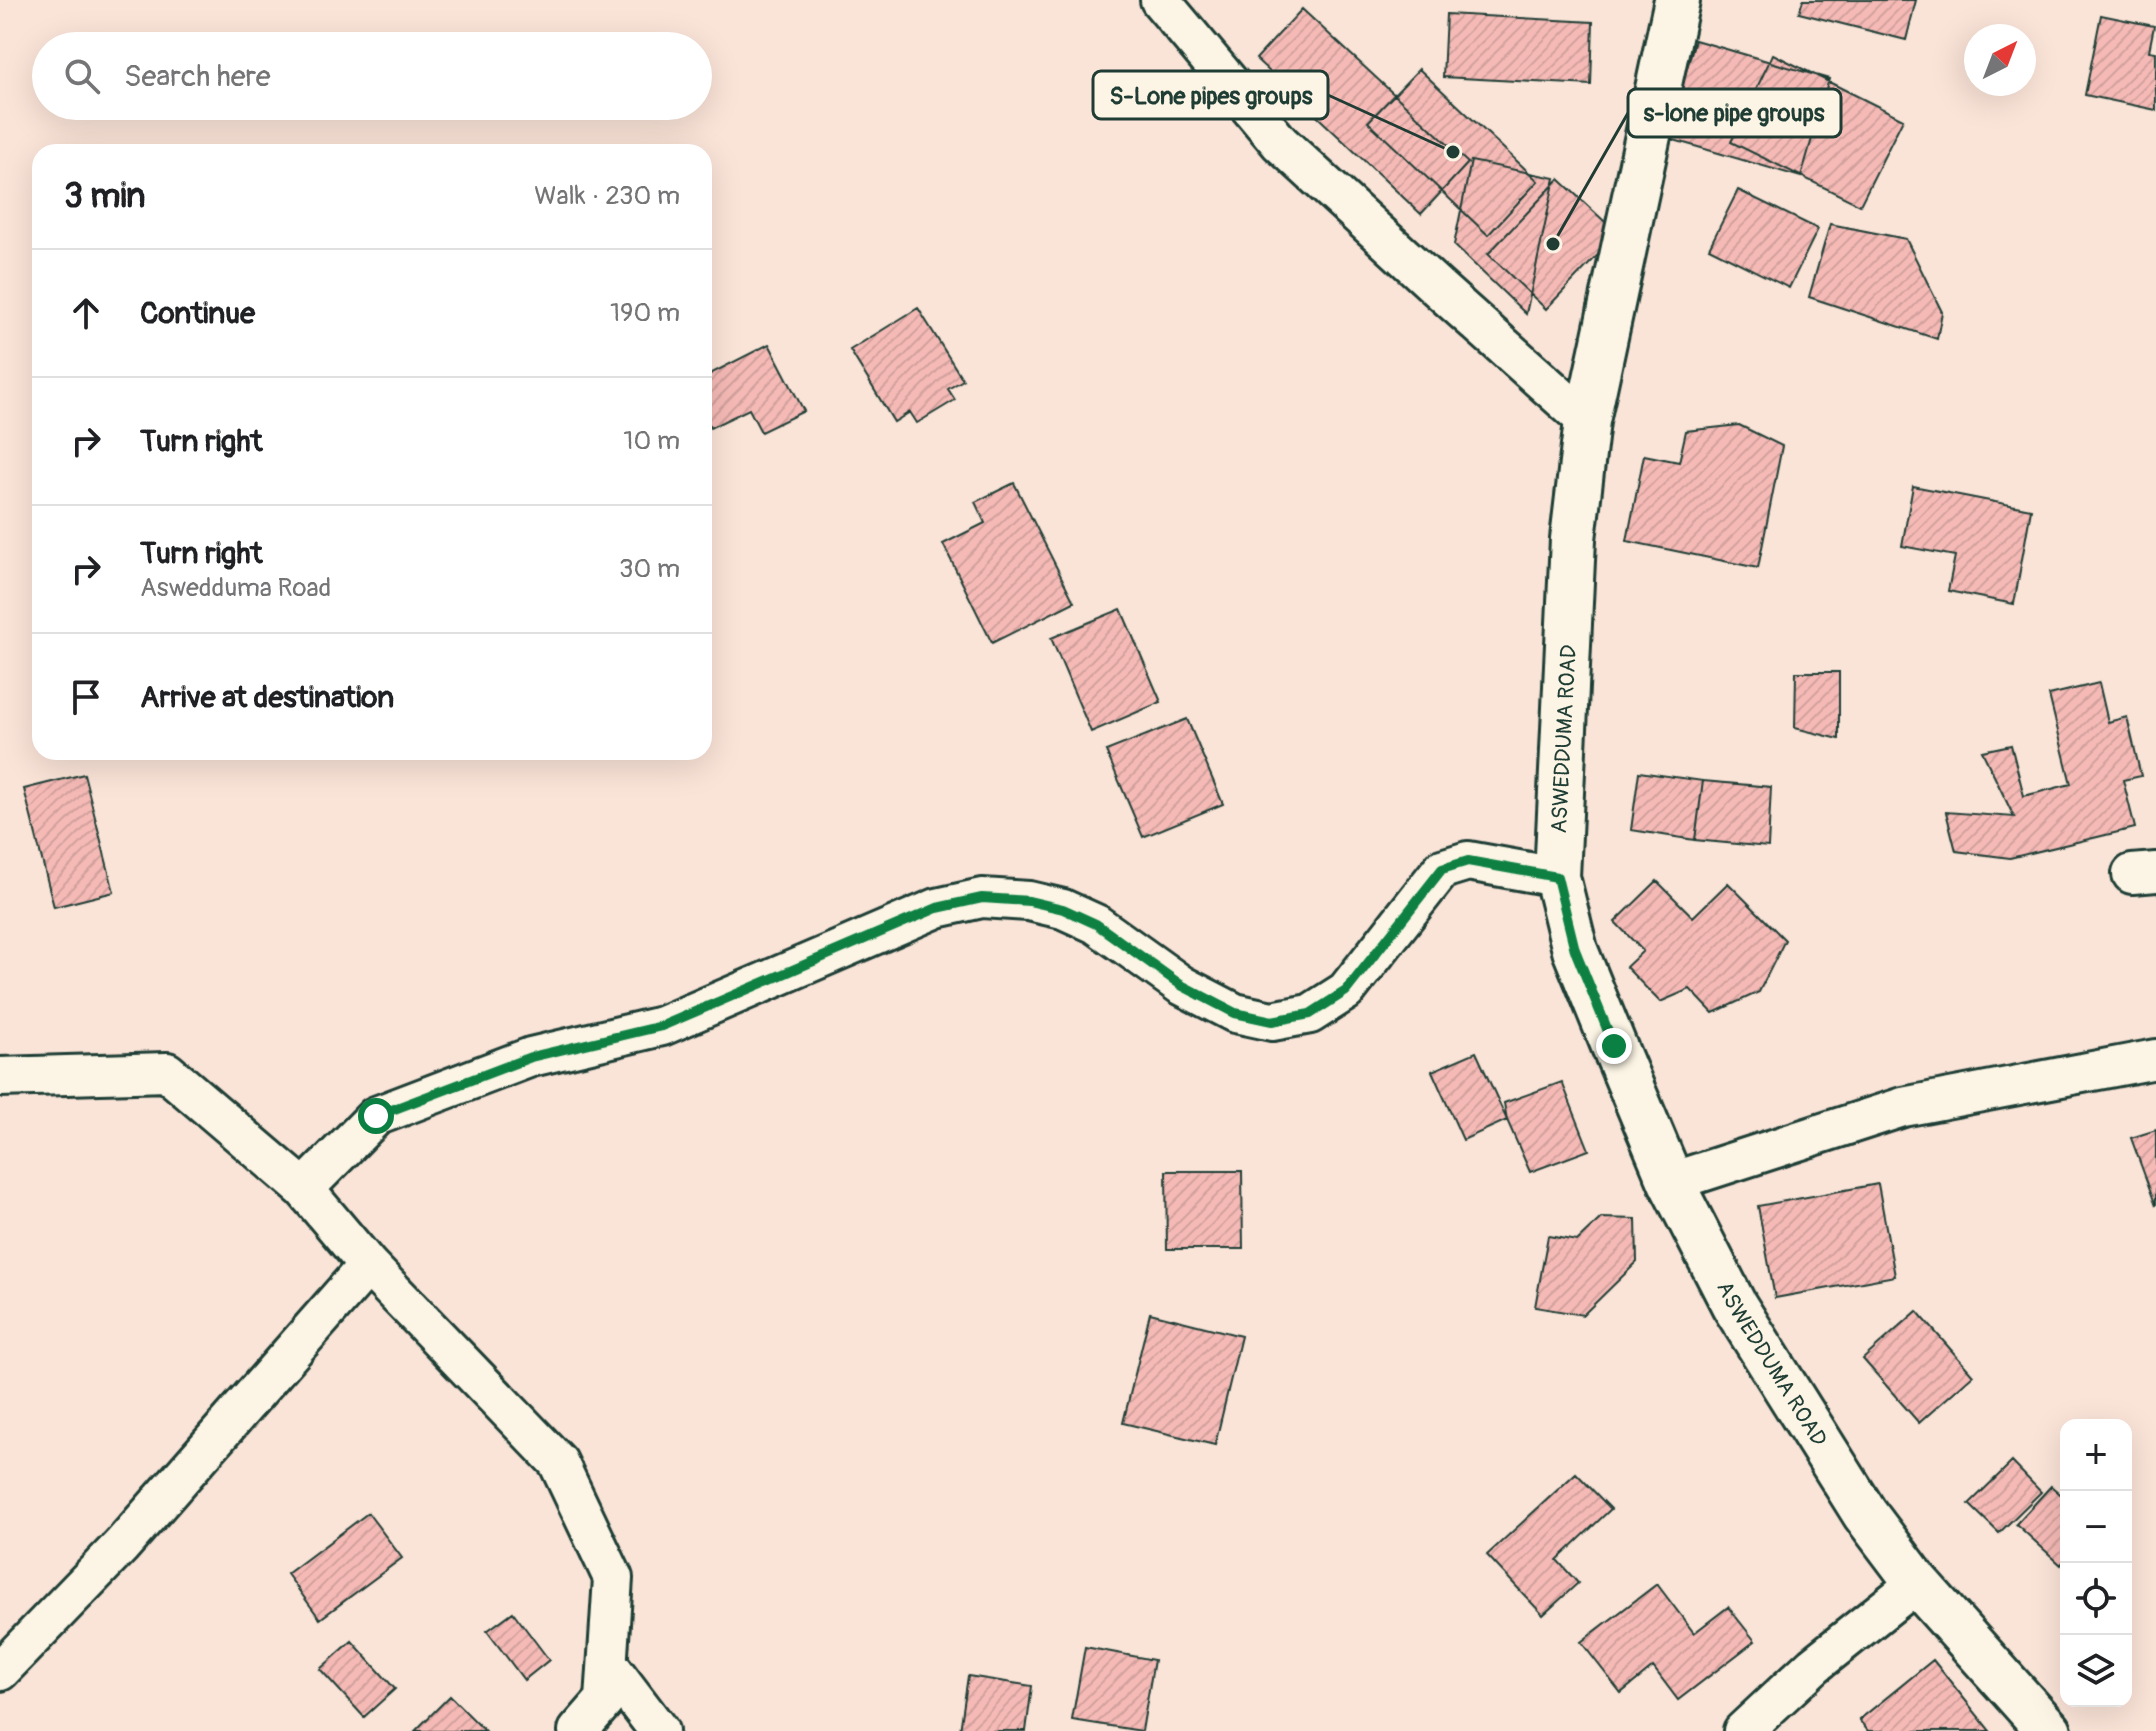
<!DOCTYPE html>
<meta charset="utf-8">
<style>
:root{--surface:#fff;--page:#f6f6f6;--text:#202124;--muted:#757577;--line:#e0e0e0}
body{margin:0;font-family:Pangolin,sans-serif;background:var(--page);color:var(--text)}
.controls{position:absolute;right:24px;bottom:24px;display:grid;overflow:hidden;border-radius:16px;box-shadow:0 8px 32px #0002}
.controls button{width:72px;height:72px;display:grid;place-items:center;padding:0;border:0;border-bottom:2px solid var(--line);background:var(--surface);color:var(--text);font:40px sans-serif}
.compass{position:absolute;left:1964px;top:24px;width:72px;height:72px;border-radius:50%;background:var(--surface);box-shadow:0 8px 32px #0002;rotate:42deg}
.stop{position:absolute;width:24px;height:24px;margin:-18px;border:6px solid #0b8043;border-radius:50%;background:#fff}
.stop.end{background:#0b8043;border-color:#fff;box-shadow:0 2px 8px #0008}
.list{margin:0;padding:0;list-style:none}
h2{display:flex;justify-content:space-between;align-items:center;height:104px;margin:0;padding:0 32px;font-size:34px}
h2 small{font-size:26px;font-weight:400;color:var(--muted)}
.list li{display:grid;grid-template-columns:52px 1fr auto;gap:24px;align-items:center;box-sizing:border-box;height:128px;padding:0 32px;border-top:2px solid var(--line)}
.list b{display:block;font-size:30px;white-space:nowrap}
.list p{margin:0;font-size:26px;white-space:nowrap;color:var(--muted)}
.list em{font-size:26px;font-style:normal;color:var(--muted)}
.icon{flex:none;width:44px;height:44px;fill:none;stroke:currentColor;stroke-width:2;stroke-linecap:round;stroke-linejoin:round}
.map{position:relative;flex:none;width:2156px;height:1731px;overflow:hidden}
.search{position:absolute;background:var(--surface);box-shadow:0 8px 32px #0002;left:32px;top:32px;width:680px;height:88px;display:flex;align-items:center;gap:20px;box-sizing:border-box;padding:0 28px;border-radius:44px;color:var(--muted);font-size:30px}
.panel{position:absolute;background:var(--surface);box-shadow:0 8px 32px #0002;left:32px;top:144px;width:680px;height:616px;border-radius:24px}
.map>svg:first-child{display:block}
.building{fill:url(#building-hatch);stroke:#1f3d34;stroke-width:2}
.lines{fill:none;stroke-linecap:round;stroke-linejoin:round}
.street-casing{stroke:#1f3d34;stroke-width:44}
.secondary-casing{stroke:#1f3d34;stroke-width:50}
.street{stroke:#fcf5e5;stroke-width:38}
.secondary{stroke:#fcf5e5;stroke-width:44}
.route{stroke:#0b8043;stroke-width:10}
.labels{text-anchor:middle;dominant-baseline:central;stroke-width:6;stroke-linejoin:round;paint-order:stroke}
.street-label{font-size:22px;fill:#1f3d34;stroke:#fcf5e5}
.leader{fill:none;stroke:#1f3d34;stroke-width:3}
.callout-dot{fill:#1f3d34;stroke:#fcf5e5;stroke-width:3}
.callout{fill:#fcf5e5;stroke:#1f3d34;stroke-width:3}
.callout-label{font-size:24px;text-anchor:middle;font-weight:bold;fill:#1f3d34}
</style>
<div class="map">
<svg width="2156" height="1731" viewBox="0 0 2156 1731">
<defs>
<pattern id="building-hatch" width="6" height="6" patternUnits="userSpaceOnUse" patternTransform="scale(2)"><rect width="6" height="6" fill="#f6bab6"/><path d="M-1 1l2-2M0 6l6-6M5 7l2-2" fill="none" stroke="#d2a19d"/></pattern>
</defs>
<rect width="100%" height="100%" fill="#fae3d7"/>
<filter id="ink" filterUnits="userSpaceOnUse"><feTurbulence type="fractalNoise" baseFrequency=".0125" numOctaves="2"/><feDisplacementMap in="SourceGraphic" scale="16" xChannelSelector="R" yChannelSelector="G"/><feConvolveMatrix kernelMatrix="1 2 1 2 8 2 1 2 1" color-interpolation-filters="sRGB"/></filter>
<g filter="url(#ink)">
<!-- building -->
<path class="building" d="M1803,0H1916L1906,40L1799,13Z
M1302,9L1468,163L1421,214L1256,59Z
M1446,14L1593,22L1591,85L1443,77Z
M2101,15L2154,26L2149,51L2156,52V110L2085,95Z
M1695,40L1829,79L1801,177L1667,138Z
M1773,54L1903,119L1860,205L1731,142Z
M1419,69L1538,181L1488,235L1368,122Z
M1471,161L1555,178L1526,314L1454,245Z
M1559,179L1618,234L1546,309L1488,254Z
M1738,190L1818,229L1789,288L1709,248Z
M1830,224L1906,239L1942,312L1937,339L1809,297Z
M918,308L963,380L948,389L955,400L917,423L910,412L894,422L850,350Z
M769,344L804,411L761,432L749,409L710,428L704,417V377Z
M1739,425L1782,446L1758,568L1627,541L1644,455L1679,462L1686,431Z
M1014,483L1074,602L992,643L943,544L985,523L975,502Z
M1913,486L2031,509L2014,604L1948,591L1955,556L1902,546Z
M1121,609L1161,702L1091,732L1051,638Z
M1796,672H1839V739L1795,728Z
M2099,683L2108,722L2127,717L2141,776L2123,780L2135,828L2010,858L1956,851L1946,812L2014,817L1982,751L2011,745L2024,796L2071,784L2049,695Z
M1187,719L1223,804L1143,837L1106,751Z
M1639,772L1703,781L1695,840L1631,830Z
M84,774L114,892L54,907L24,789Z
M1703,781L1771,787L1768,847L1695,840Z
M1657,881L1693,917L1728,883L1785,940L1759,992L1713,1013L1690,989L1660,1002L1626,967L1643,951L1615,922Z
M1476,1052L1507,1120L1463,1140L1432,1071Z
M1562,1082L1589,1150L1530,1172L1507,1120L1504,1103Z
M2156,1130V1206L2131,1138Z
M1166,1171H1242L1243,1249H1167Z
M1878,1184L1895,1276L1775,1298L1758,1206Z
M1601,1218L1636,1219L1637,1262L1583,1315L1535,1307L1548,1236L1577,1241Z
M1917,1311L1973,1375L1919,1423L1863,1359Z
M1150,1313L1241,1336L1215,1445L1123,1423Z
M2012,1462L2041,1492L1999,1533L1969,1504Z
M1576,1473L1611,1509L1557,1560L1578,1583L1543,1615L1487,1555Z
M2051,1486L2066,1499V1559L2061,1565L2016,1524Z
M368,1513L402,1558L320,1619L287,1574Z
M1657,1584L1694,1633L1728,1607L1755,1641L1678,1700L1653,1667L1621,1693L1581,1642Z
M513,1612L549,1660L524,1680L487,1631Z
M352,1641L395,1689L364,1717L320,1669Z
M1085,1647L1154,1660L1142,1731L1072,1720Z
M1933,1660L1990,1731H1868L1859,1720Z
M968,1676L1032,1686L1026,1731H960Z
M450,1696L485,1731H415Z"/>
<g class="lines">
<defs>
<path id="street" d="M1160,0L1280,143L1438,288L1587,421
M2132,874L2156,872
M0,1077L167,1072L304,1189L368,1265L121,1546L0,1671
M1671,1182L1903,1107L2156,1059
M304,1189L376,1116L531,1057L662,1026L937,908L982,898L1029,901L1063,909L1096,924L1181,985L1235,1013L1272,1021L1310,1014L1346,991L1442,869L1468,861L1557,877
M368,1265L558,1462L613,1578L605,1700L578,1731
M608,1664L659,1731
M1743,1731L1814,1665L1917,1583"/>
<g id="secondary">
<path id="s1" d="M1677,0L1587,421L1573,539L1557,877L1575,950L1614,1046L1671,1182L1734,1305L1865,1514L1917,1583L2049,1731"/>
</g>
</defs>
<!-- street casing -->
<use href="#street" class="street-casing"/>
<!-- secondary casing -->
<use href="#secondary" class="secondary-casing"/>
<!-- street -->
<use href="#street" class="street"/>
<!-- secondary -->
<use href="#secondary" class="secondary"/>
</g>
</g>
<g class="lines" filter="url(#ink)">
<!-- route -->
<path class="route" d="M376,1116L531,1057L662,1026L937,908L982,898L1029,901L1063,909L1096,924L1181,985L1235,1013L1272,1021L1310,1014L1346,991L1442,869L1468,861L1557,877L1575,950L1614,1046"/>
</g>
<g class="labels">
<!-- street labels -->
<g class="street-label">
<text transform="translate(1564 739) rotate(-87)">ASWEDDUMA ROAD</text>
<text stroke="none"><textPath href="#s1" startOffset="1422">ASWEDDUMA ROAD</textPath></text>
</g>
</g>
<!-- callouts -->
<path class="leader" d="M1453 152L1328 95M1553 244L1628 113"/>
<g class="callout-dot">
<circle cx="1453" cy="152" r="8"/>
<circle cx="1553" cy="244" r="8"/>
</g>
<g class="callout">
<rect x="1093" y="71" width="235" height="48" rx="8"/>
<rect x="1628" y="89" width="213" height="48" rx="8"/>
</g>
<g class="callout-label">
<text x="1211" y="104">S-Lone pipes groups</text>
<text x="1734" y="121">s-lone pipe groups</text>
</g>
</svg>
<div class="controls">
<button>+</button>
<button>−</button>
<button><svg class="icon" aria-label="locate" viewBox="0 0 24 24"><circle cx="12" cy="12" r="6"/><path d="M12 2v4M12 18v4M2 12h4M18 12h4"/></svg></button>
<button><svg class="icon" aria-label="layers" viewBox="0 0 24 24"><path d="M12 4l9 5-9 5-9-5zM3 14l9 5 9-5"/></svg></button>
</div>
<svg class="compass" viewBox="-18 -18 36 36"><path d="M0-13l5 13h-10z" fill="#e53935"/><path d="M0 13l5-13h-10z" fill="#757577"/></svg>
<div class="stop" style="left:376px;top:1116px"></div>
<div class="stop end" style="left:1614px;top:1046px"></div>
<div class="search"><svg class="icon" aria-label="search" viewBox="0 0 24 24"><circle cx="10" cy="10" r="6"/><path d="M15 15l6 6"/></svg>Search here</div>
<section class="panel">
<h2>3 min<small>Walk · 230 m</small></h2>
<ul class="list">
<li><svg class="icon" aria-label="ahead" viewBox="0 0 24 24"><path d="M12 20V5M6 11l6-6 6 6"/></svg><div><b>Continue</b></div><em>190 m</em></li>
<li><svg class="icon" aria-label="right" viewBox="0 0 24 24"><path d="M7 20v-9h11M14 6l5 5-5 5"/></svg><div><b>Turn right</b></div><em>10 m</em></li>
<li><svg class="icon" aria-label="right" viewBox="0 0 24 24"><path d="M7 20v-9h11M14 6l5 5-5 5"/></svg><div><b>Turn right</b><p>Aswedduma Road</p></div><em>30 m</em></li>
<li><svg class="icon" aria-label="arrive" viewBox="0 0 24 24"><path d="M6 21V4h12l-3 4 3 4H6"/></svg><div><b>Arrive at destination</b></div></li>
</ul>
</section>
</div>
